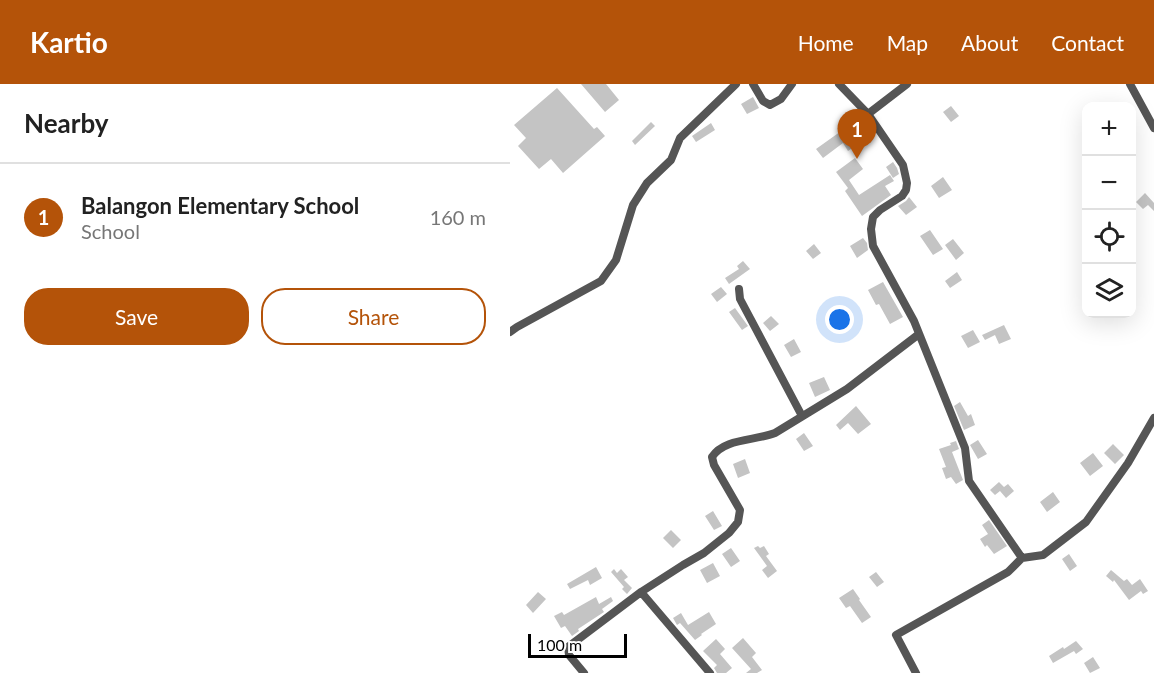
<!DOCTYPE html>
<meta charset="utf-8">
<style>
:root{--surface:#fff;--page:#f6f6f6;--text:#222;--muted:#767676;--line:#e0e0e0;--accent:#b45309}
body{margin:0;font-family:Lato,sans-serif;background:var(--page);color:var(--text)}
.controls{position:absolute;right:18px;top:18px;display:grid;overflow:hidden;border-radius:12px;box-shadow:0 6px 24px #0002}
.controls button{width:54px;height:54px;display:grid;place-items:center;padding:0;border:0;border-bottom:2px solid var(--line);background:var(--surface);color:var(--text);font:30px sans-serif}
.scale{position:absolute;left:18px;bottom:15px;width:99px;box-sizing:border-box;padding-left:6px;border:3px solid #000;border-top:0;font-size:16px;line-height:21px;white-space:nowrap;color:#000;-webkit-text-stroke:4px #fff;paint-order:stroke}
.you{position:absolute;left:330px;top:236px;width:21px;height:21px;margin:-15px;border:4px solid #fff;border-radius:50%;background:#1a73e8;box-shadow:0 0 0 9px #1a73e833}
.badge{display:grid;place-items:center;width:39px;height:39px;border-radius:50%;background:var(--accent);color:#fff;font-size:20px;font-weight:700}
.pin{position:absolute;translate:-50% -50px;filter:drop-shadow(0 2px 3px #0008)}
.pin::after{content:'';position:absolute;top:32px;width:21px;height:18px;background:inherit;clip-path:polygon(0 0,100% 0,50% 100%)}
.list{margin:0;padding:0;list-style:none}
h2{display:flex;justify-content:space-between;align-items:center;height:78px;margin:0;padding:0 24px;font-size:26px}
h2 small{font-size:20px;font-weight:400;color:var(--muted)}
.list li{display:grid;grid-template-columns:39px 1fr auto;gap:18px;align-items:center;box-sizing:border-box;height:108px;padding:0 24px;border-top:2px solid var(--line)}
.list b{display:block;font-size:22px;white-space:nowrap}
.list p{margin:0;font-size:20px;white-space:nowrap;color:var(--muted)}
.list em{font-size:20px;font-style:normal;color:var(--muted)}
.actions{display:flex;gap:12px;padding:18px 24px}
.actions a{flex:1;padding:14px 0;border:2px solid var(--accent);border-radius:24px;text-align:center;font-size:21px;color:var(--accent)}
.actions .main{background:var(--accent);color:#fff}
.icon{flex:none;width:33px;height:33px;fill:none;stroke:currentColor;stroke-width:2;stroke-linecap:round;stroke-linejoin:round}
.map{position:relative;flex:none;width:644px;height:589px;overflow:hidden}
header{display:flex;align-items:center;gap:36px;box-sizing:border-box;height:84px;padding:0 30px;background:var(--accent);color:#fff}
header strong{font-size:28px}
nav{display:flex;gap:33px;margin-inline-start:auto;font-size:21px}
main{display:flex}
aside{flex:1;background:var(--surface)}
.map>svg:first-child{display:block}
.building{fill:#c4c4c4}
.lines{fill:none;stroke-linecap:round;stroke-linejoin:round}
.minor{stroke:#555;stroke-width:8}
</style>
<header>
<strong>Kartio</strong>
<nav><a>Home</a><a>Map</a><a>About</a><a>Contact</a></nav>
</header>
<main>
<aside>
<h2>Nearby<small></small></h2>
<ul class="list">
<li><span class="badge">1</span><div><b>Balangon Elementary School</b><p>School</p></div><em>160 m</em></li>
</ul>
<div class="actions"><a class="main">Save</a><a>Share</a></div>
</aside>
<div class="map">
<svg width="644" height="589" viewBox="0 0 644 589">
<rect width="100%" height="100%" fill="#fff"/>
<!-- building -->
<path class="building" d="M71,0H96L109,16L95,28Z
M47,4L84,45L87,43L95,52L53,89L41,75L29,85L8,62L16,54L4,41Z
M243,13L249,24L237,30L231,20Z
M441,22L449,32L441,38L433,28Z
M348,35L355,46L358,44L362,50L338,67L333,59L313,74L306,65Z
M141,38L145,42L125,61L122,57Z
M201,39L205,46L186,58L182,52Z
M345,74L353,85L339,96L349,111L380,91L384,97L375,102L381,111L352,132L335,107L338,104L326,88Z
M383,78L387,84L389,90L383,94L376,83Z
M433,93L442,106L429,114L421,102Z
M635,109L644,119V127L638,121L633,125L626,118Z
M399,113L407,123L396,131L388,122L396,117Z
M420,146L433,165L423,171L410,152Z
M353,154L357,159L358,166L347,174L340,162Z
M443,155L454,169L446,176L435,161Z
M304,160L311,169L303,175L296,167Z
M233,177L240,185L219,200L215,194L229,185L227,182Z
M447,188L452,196L440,204L435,197Z
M373,198L393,233L380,240L369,220L366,221L358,206Z
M211,203L217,210L207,218L201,210Z
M225,224L238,242L232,246L219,228Z
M261,232L269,240L260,247L253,239Z
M494,241L501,255L489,260L485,251L475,256L472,251Z
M463,246L470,258L458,264L451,252Z
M284,255L291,268L281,273L274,261Z
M314,293L320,306L305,313L299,299Z
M450,318L458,332L461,330L465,341L454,346L444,322Z
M346,322L361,340L348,350L338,339L330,346L326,341Z
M294,349L303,362L294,367L286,355Z
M468,356L477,370L468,375L460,361Z
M446,357L449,365L442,368L453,396L446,400L441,393L436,395L432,384L436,383L429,365L441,361L440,359Z
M603,360L614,371L605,380L594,369Z
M583,369L593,382L580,392L570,379Z
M235,375L240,389L228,394L223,380Z
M489,398L494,403L498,400L504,407L496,414L490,407L485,411L480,406Z
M543,408L550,418L537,428L530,418Z
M203,427L212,442L204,446L195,432Z
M479,436L497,462L484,470L477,461L475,463L470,455L478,450L472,441Z
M161,446L171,456L163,464L153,454Z
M248,462L250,464L254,462L259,470L256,472L267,487L258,494L252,486L257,482L244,464Z
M221,464L230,477L221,483L212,470Z
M559,470L567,482L560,487L552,475Z
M203,479L210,492L197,499L190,486Z
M86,483L92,494L80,501L78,496L60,505L57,500Z
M104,485L107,489L111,485L118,493L114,496L122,504L117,510L112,505L114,503L101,488Z
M601,486L614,497L617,495L622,501L630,495L638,507L633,510L631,507L619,516L604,496L603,498L596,492Z
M366,488L374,498L367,503L359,493Z
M343,505L350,515L349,516L361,533L352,539L340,522L336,524L329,514Z
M28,508L36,515L23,529L16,521Z
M86,513L89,520L101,513L103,517L92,525L94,528L68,545L69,547L62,552L55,542L51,544L44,532L52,528L54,531Z
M199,528L206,540L191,550L192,551L185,556L170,539L167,541L163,534L171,529L178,541Z
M233,554L246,569L242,573L252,586L247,589H236L241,585L222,564Z
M206,555L215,565L210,570L222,584L216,589H207L204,584L207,581L193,567Z
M566,557L573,565L566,570L564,567L543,579L539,572L553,563L554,565Z
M583,573L590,584L580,589L574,579Z"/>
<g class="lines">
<!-- minor -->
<path class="minor" d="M243,0L253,17L260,21L271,15L282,0
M329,0L358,30L393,81L397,99L396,106L392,112L370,126L363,133L361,145L363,162L404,237L455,364L459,397L512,474L498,488L386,551L406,589
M620,0L644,44
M358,30L397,0
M229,205L230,215L292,332
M0,248L7,243L91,197L106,176L123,121L137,99L161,76L170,54L226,0
M512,474L533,471L576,438L618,379L644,334
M131,508L173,481L194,469L219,449L228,438L230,426L204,381L202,373C214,354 245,357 265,349L337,305L409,250
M74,589L59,571L58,563L131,508L200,589"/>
</g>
</svg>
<div class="controls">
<button>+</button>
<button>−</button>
<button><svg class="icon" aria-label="locate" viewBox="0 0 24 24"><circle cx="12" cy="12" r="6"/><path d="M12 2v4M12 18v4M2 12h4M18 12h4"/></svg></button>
<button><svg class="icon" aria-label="layers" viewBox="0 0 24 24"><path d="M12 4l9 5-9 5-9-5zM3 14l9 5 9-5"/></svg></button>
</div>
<div class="scale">100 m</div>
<div class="you"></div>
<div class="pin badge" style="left:347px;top:75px">1</div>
</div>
</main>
